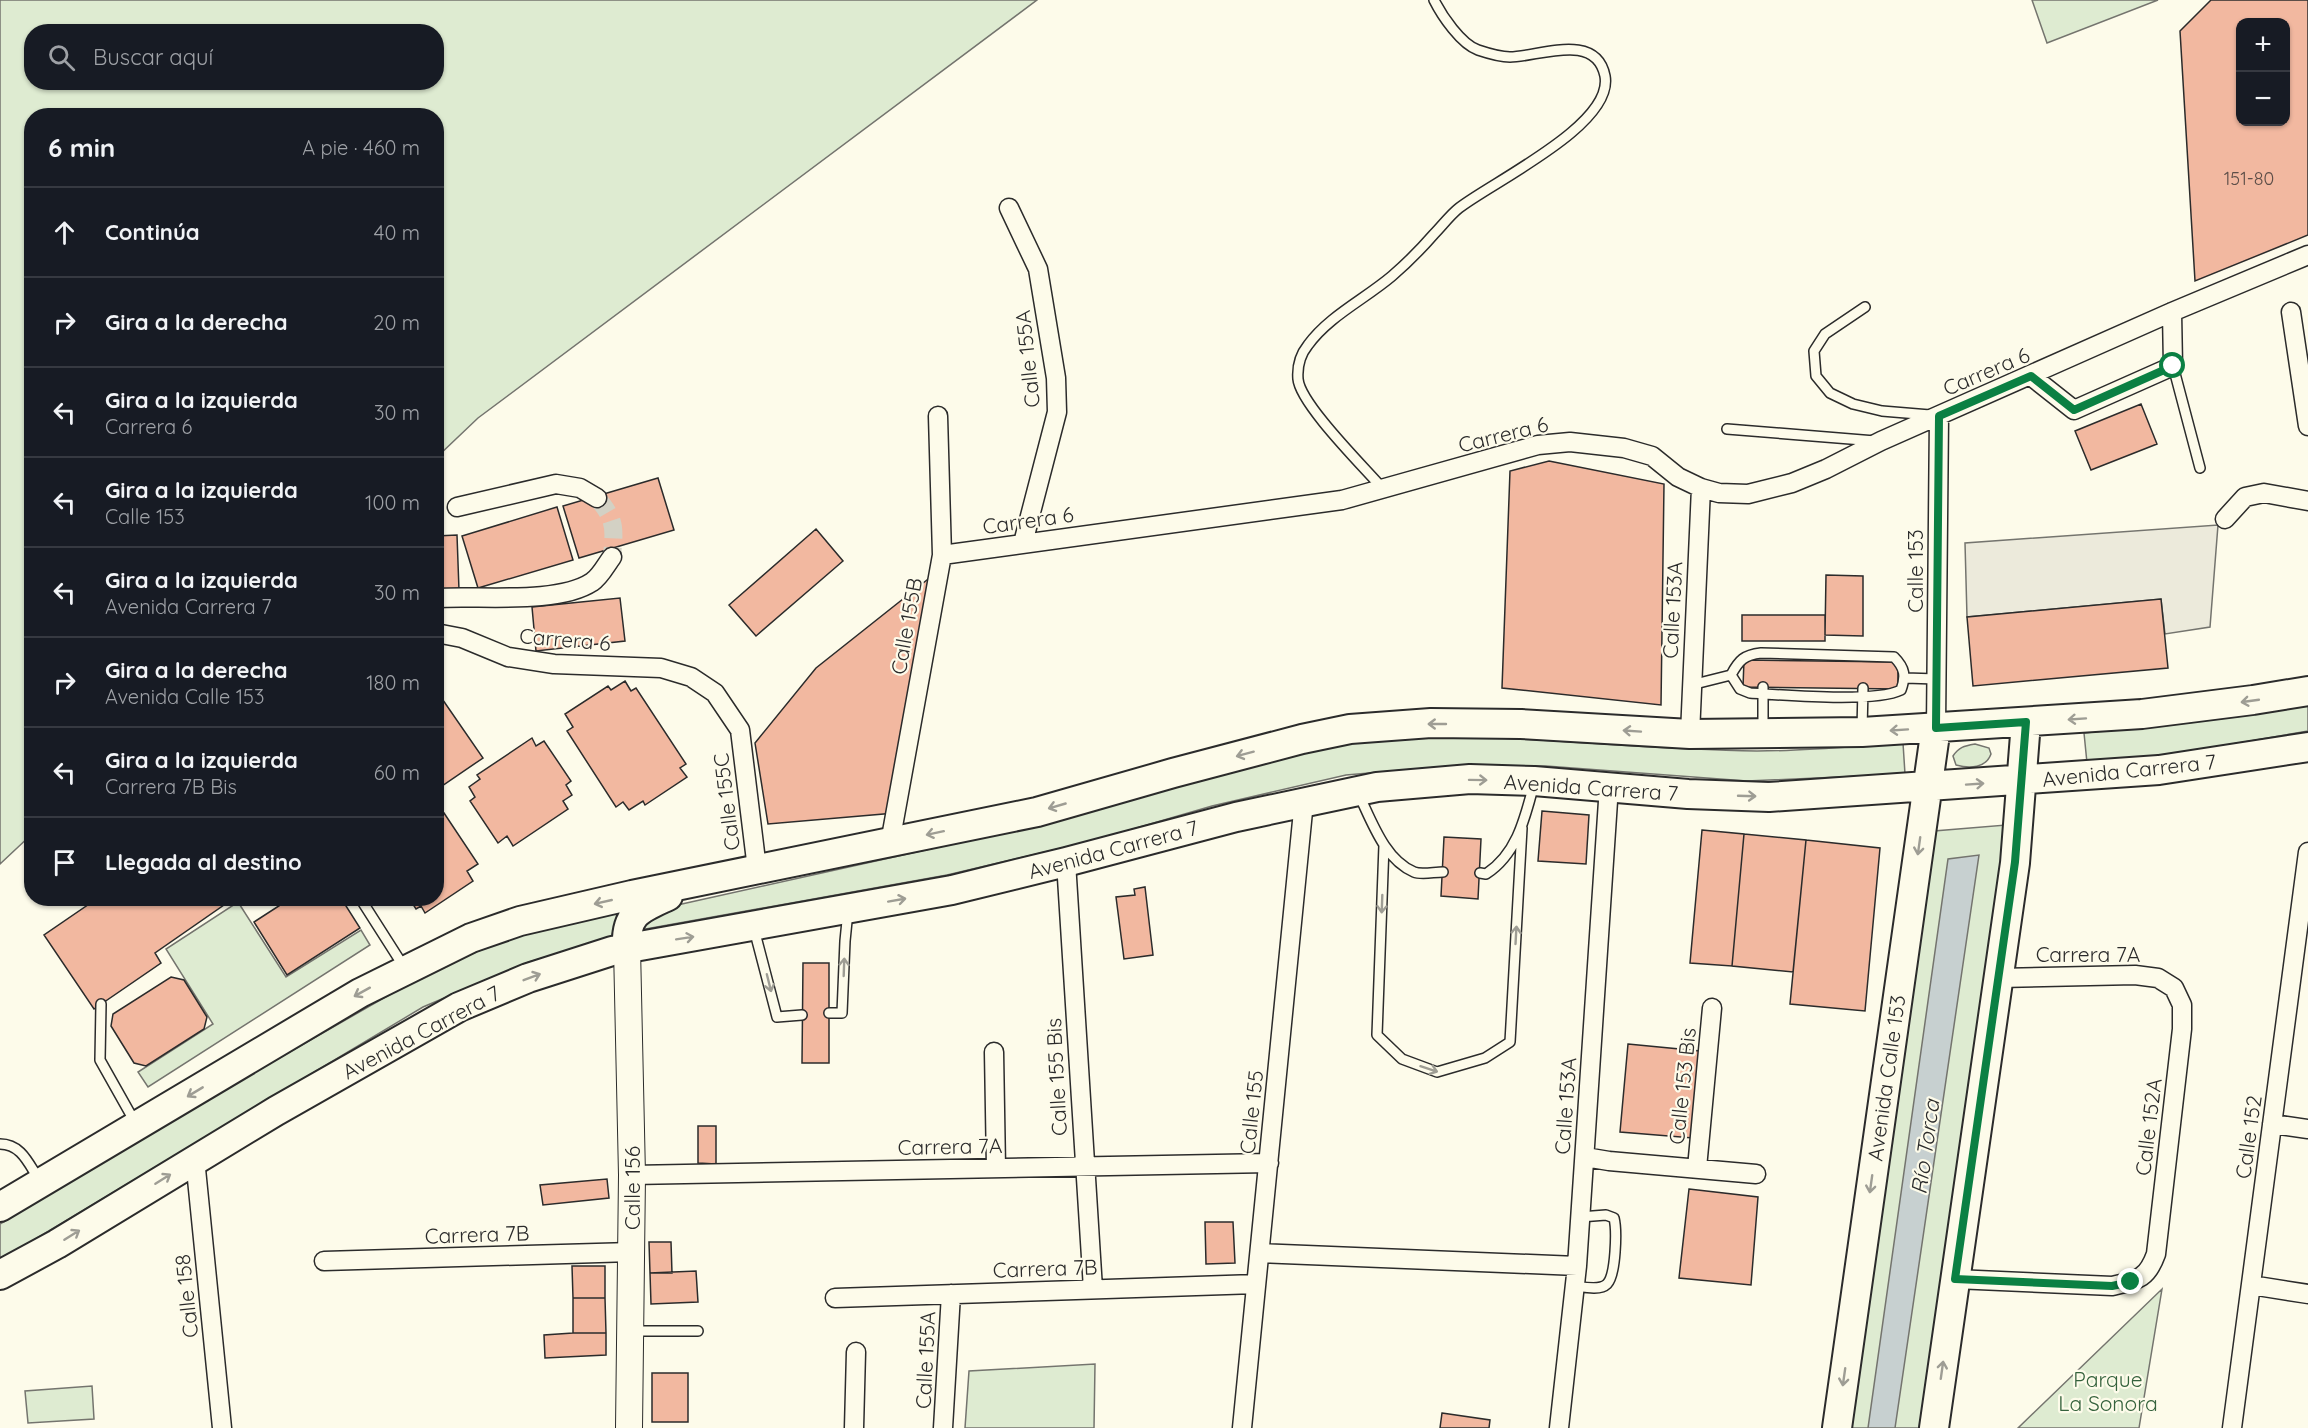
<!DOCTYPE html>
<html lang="es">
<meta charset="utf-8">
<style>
:root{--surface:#171b24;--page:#20242c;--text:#f1f3f6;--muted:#9ea1a6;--line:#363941}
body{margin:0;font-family:Quicksand,sans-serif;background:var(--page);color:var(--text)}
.controls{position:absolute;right:18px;top:18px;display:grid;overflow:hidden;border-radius:12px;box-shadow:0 2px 4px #0004}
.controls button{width:54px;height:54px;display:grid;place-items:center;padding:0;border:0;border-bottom:2px solid var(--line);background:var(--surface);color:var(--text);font:30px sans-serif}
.stop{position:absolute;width:18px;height:18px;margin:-14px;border:4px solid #0b8043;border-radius:50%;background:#fff}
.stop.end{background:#0b8043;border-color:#fff;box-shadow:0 2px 6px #0008}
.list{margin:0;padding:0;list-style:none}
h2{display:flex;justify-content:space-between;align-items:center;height:78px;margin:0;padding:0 24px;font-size:26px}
h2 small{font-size:20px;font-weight:400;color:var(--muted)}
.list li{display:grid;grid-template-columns:39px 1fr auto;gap:18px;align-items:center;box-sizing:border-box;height:90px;padding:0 24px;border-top:2px solid var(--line)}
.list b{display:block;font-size:22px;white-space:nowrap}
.list p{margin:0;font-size:20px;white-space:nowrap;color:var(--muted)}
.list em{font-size:20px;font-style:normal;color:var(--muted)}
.icon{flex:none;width:33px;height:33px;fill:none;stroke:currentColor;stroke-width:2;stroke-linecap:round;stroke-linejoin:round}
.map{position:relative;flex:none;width:2308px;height:1428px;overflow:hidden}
.search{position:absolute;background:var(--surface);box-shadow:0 2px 4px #0004;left:24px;top:24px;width:420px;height:66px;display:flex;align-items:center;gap:15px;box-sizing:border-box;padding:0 21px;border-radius:24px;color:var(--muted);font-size:22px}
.panel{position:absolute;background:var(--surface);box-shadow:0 2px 4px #0004;left:24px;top:108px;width:420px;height:798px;border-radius:24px}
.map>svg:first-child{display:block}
.green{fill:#deebd1;stroke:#74746e;stroke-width:1.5;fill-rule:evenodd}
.parking{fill:#eceadb;stroke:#74746e;stroke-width:1.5}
.water{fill:#c7d0d0;stroke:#74746e;stroke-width:1.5}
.building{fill:#f2b8a0;stroke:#2b2b2b;stroke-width:1.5;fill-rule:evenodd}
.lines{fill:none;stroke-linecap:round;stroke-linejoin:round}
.street-tunnel{stroke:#d3d1c4;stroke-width:18;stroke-dasharray:18 9;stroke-linecap:butt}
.lane-casing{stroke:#2b2b2b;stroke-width:12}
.street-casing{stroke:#2b2b2b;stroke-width:21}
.secondary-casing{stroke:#2b2b2b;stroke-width:28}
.primary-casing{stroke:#2b2b2b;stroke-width:32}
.lane{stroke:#fdfbea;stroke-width:9}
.street{stroke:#fdfbea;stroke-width:18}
.secondary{stroke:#fdfbea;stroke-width:26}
.primary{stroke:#fdfbea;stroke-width:28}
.oneway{stroke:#9e9d94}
.route{stroke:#0b8043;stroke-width:8}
.labels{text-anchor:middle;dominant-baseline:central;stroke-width:4.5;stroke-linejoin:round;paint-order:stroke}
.number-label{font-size:18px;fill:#5d4e48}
.street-label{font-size:21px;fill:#2b2b2b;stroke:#fdfbea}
.park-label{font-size:21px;fill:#34623c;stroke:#fdfbea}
.water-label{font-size:22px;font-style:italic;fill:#2b2b2b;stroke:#fdfbea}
</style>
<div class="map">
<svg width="2308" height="1428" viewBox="0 0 2308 1428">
<rect width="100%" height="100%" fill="#fdfbea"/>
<!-- green -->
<path class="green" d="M0,0H1037L478,418L437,457L436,116H32V834L0,864ZM32,32H436V82H32Z
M2032,0H2158L2047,43Z
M2308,702V731L2174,754L2087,763L2084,733L2242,716Z
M1444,736C1548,738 1652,750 1757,751C1805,751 1854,746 1903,743L1905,774L1747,781L1546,766H1451L1346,775L1212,806L1092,841L947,875L640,930L655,910L993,835L1255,764L1340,744Z
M1975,744L1989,748L1991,754C1986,768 1970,769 1956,765L1953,756C1959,747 1964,746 1975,744Z
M2006,825L1920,1428H1846L1934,831Z
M238,902L286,977L361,930L370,945L148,1087L138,1072L213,1024L166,949Z
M625,906L616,921L611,938L529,962L423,1007L0,1260V1224L173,1119L429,972L509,938Z
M2162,1289L2139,1428H2018Z
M1095,1364L1094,1428H965L969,1371Z
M92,1386L94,1419L28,1423L25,1391Z"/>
<!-- parking -->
<path class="parking" d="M2218,525L2210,627L2165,634L2161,599L1967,617L1965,543Z"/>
<!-- water -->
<path class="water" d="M1979,855L1895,1428H1868L1948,859Z"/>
<!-- building -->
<path class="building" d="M2211,0H2308V235L2195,281L2180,31ZM2240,22H2286V122H2240Z
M2141,404L2157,444L2091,470L2075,431Z
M1549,461L1664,484L1661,705L1502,688L1510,471Z
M658,478L674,530L579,558L563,506Z
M557,507L573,560L478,588L462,536Z
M816,529L843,561L756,636L729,605Z
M457,535L459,590L436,591V536Z
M937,572L895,813L768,824L755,743L816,668Z
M1826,575L1863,576V636L1825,635Z
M620,598L625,641L536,651L532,607Z
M2161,599L2168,668L1973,686L1967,617Z
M1742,615H1825V641H1742Z
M1744,660L1898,662V689L1743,687Z
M625,681L631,691L636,688L686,764L680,768L687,777L645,805L643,801L629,810L623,802L616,807L567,731L573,727L565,714L608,686L611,690Z
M436,690L483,758L436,790Z
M532,738L536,746L544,741L571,781L566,785L572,795L563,801L568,809L513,846L507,836L498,843L470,801L475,797L469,787L480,779L477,775Z
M1542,811L1589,815L1586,864L1538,861Z
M444,813L478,864L467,871L473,881L425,913L421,906L416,909L409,898H436V816Z
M1702,830L1744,834L1732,966L1690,963Z
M1744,834L1806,840L1793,972L1732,966Z
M1444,837L1481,839L1478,899L1441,896Z
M1806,840L1880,848L1865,1011L1790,1004Z
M1145,887L1153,955L1124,959L1116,897L1135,895L1134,889Z
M98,898H234L155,953L161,963L94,1009L44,935Z
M291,898H341L360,928L287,975L254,922Z
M803,963H829V1063H802Z
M171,977L184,980L207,1017L204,1029L146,1066L134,1063L111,1026L113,1014Z
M1628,1044L1700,1051L1693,1138L1620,1132Z
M698,1126H716V1164L698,1163Z
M607,1179L609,1198L543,1205L540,1185Z
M1689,1189L1758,1197L1751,1285L1679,1278Z
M1205,1222H1233L1235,1263L1206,1264Z
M649,1242H671L672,1273H650Z
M572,1266H605V1298H573Z
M696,1271L698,1302L651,1304L650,1273Z
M573,1298H605L606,1333H573Z
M573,1333H606V1355L545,1358L544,1335Z
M652,1373H688V1422H652Z
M1442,1413L1490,1420L1489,1428H1440Z"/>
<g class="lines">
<!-- street-tunnel -->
<path class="street-tunnel" d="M597,498C617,521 614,529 612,557"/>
<defs>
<path id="lane" d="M1865,307L1825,334L1814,351L1816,376L1830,393L1853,404L1882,411L1930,415
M2173,366L2200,468
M1727,429L1875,441
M1383,489C1365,468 1300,404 1298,379C1297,366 1300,355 1308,345C1329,316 1365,299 1392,276C1407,263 1421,249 1434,234C1442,226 1450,215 1459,208C1492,182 1614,125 1605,76C1596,31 1538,57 1510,57C1501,57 1487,53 1478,50C1461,44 1442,16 1434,0
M1905,678L1937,679
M1691,685L1731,675C1739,660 1744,655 1761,653L1894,657C1905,668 1906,676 1901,690C1875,703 1784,695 1750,693L1740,689L1731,675
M1763,687V729
M1862,730L1863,688
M1359,795C1372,822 1385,860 1414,872C1421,875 1434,872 1443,872
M1384,845L1377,1035L1402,1059L1437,1072L1485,1058L1510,1042L1522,828
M1480,873L1486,874C1517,854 1525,818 1534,784
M360,898L404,967
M754,929L777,1017L802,1015
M101,1004L100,1060L136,1124
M829,1013H842L845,941L848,911
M0,1144C22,1144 29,1165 40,1181
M1574,1286C1583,1287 1600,1291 1607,1284C1616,1275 1617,1230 1614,1218L1606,1215L1580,1217
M632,1331H698"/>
<path id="street" d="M1009,208L1038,269L1056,378L1057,412L1023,543
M2291,312L2308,426
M2031,376L2074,410L2173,366L2172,312
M457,507L556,484L580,488L597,498
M2225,519L2245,497L2264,493L2308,501
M942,555L1342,500L1538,445L1570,442L1624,448L1652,456L1678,477L1701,488L1719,493L1748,494L1792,483L1826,469L1881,441L2172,312L2308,255
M436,598C479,595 557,605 592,582C600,577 606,565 612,557
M436,633L462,638L508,657L554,664L661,668L691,677L715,693L740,730L757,869
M1936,727L1939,416
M1690,734L1701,488
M890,843L942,555L938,416
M1066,862L1093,1289
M994,1052L996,1168
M2272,1124L2308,1129
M1585,1157L1609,1161L1756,1174
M195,1159L222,1428
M1697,1168L1712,1008
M632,1175L1269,1163
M1260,1253L1577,1266
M324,1261L632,1252
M1955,1279L2112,1286C2138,1280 2147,1279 2156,1254L2182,1029V1005L2174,988L2158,978L2135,975L1999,978
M2251,1285L2308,1294
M835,1298L1256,1284
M854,1428L856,1352
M943,1428L951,1294
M1242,1428L1304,801
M1559,1428L1577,1266L1609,786
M2232,1428L2308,852"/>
<path id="secondary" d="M627,948L632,1175L629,1428"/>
<path id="primary" d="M627,948C625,913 640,909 668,896
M0,1207L360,993L471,938L520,921L632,895L1037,812L1173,773L1302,739L1350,729L1431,723L1521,724L1690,734L1862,732L2142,714L2253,700L2308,691
M0,1275L57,1244L276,1111L459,1007L528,978L612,951L952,890L1066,862L1236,817L1377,787L1470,779L1534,781L1688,794L1769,797L2159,770L2308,747
M1837,1428L1936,727
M1934,1428L2015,863L2026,722"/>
</defs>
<!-- lane casing -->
<use href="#lane" class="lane-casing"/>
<!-- street casing -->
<use href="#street" class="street-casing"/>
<!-- secondary casing -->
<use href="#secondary" class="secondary-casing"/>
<!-- primary casing -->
<use href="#primary" class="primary-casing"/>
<!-- lane -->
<use href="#lane" class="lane"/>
<!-- street -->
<use href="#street" class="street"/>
<!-- secondary -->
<use href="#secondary" class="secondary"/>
<!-- primary -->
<use href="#primary" class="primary"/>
</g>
<!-- one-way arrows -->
<defs><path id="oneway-shaft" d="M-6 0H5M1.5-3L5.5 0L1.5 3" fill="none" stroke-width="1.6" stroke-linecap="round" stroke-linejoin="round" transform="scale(1.5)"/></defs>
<g class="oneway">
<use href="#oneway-shaft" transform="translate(2250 701) rotate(172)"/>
<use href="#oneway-shaft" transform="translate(2077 719) rotate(176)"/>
<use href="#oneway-shaft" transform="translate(1437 724) rotate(180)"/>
<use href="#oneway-shaft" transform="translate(1899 730) rotate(176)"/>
<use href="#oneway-shaft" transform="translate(1632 731) rotate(-176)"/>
<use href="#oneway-shaft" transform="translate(1245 754) rotate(165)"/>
<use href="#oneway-shaft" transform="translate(1478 780) rotate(1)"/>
<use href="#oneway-shaft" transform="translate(1975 784) rotate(-4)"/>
<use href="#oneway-shaft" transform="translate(1747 796) rotate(2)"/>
<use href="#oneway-shaft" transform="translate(1057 806) rotate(164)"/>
<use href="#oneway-shaft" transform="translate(935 833) rotate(168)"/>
<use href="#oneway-shaft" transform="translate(1919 846) rotate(98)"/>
<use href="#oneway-shaft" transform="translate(897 900) rotate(-10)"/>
<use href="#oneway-shaft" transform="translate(603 902) rotate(167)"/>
<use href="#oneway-shaft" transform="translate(1382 904) rotate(92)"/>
<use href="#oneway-shaft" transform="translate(1516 935) rotate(-87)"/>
<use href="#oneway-shaft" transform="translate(685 938) rotate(-9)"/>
<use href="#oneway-shaft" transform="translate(844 967) rotate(-88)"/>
<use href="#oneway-shaft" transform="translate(532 977) rotate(-21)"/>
<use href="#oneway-shaft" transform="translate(769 983) rotate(76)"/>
<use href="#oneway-shaft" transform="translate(362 992) rotate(151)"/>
<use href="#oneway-shaft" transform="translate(1429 1069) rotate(18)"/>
<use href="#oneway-shaft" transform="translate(195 1092) rotate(149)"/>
<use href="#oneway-shaft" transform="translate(163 1179) rotate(-32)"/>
<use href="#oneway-shaft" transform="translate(1871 1184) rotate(98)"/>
<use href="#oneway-shaft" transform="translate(72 1235) rotate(-32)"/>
<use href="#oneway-shaft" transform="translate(1942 1370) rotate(-82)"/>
<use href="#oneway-shaft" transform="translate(1844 1377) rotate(98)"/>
</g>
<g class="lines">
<!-- route -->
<path class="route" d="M2131,1282L2112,1286L1955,1279L2015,862L2026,722L1936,728L1939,416L2031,376L2074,410L2173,366"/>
</g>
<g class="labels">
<!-- number labels -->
<g class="number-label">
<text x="2249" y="178">151-80</text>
</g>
<!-- street labels -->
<g class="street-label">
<text transform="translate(1027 359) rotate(-96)">Calle 155A</text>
<text transform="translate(1986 371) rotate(-23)">Carrera 6</text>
<text transform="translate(1503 434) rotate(-14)">Carrera 6</text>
<text transform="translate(1028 520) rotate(-8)">Carrera 6</text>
<text transform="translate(1915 571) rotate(-90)">Calle 153</text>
<text transform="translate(1672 610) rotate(-87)">Calle 153A</text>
<text transform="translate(906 626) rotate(-80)">Calle 155B</text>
<text transform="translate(565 639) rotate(5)">Carrera 6</text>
<text transform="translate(2129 770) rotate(-6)">Avenida Carrera 7</text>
<text transform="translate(1591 787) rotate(4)">Avenida Carrera 7</text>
<text transform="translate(726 802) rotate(-97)">Calle 155C</text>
<text transform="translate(1113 849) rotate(-15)">Avenida Carrera 7</text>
<text x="2088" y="954">Carrera 7A</text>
<text transform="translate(421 1032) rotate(-28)">Avenida Carrera 7</text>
<text transform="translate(1056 1077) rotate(-93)">Calle 155 Bis</text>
<text transform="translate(1886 1078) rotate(-82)">Avenida Calle 153</text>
<text transform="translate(1682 1086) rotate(-84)">Calle 153 Bis</text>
<text transform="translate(1565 1106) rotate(-86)">Calle 153A</text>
<text transform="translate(1251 1112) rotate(-84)">Calle 155</text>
<text transform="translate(2148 1127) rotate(-83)">Calle 152A</text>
<text transform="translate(2248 1137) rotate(-82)">Calle 152</text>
<text transform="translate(950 1146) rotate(-1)">Carrera 7A</text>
<text transform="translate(632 1188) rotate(-90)">Calle 156</text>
<text transform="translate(477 1234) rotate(-2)">Carrera 7B</text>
<text transform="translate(1045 1268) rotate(-2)">Carrera 7B</text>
<text transform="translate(186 1296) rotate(-96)">Calle 158</text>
<text transform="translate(925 1360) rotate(-87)">Calle 155A</text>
</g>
<!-- park labels -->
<g class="park-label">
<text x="2108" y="1379">Parque<tspan x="2108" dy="24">La Sonora</tspan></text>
</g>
<!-- water labels -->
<g class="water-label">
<text transform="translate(1925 1147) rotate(-82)">Río Torca</text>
</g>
</g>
</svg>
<div class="controls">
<button>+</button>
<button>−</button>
</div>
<div class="stop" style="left:2173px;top:366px"></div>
<div class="stop end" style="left:2131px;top:1282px"></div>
<div class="search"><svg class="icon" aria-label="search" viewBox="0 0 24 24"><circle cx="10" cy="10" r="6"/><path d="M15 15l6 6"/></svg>Buscar aquí</div>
<section class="panel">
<h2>6 min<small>A pie · 460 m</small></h2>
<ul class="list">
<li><svg class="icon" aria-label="ahead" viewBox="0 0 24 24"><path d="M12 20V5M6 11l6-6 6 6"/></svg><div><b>Continúa</b></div><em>40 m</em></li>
<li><svg class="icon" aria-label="right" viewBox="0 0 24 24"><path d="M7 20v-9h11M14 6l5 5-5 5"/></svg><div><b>Gira a la derecha</b></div><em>20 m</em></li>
<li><svg class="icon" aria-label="left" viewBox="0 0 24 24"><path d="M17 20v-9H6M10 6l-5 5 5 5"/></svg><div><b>Gira a la izquierda</b><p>Carrera 6</p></div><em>30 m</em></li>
<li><svg class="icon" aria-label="left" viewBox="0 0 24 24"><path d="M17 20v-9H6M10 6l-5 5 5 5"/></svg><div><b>Gira a la izquierda</b><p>Calle 153</p></div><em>100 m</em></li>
<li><svg class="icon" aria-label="left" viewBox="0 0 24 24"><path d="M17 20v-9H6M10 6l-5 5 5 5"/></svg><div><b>Gira a la izquierda</b><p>Avenida Carrera 7</p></div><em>30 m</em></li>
<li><svg class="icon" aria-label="right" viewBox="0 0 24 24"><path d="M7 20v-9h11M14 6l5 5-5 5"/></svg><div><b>Gira a la derecha</b><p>Avenida Calle 153</p></div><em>180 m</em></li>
<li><svg class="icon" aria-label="left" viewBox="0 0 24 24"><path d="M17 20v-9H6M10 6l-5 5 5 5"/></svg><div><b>Gira a la izquierda</b><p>Carrera 7B Bis</p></div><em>60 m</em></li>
<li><svg class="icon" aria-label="arrive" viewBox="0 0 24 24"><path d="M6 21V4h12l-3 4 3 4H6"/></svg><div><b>Llegada al destino</b></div></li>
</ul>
</section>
</div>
